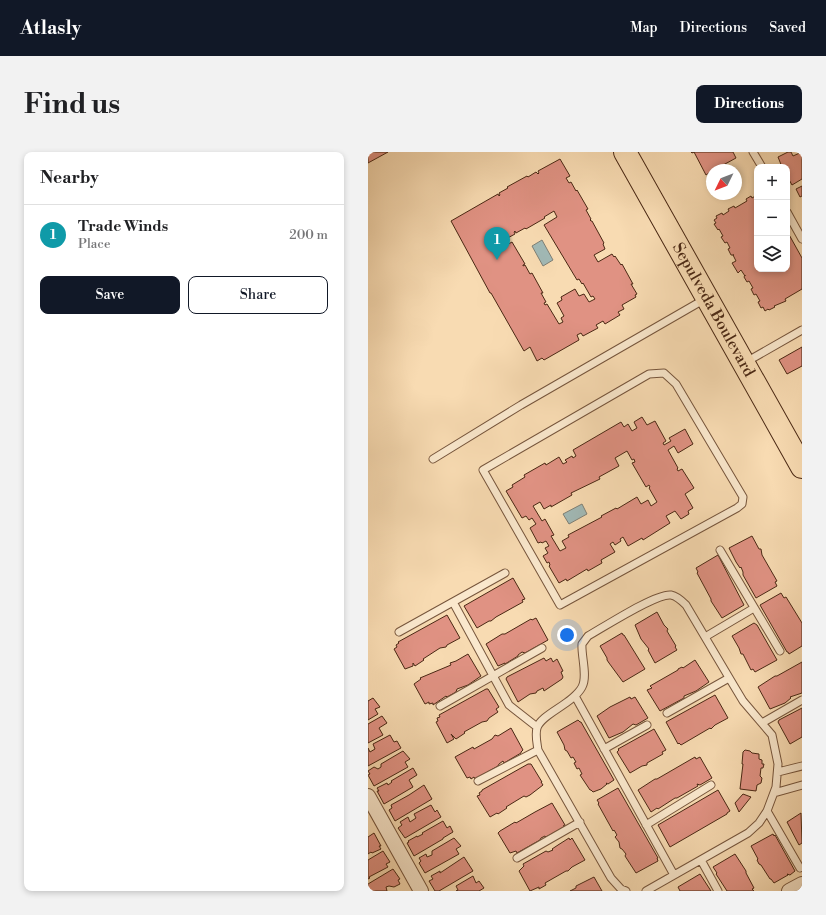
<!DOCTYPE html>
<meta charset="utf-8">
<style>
:root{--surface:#fff;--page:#f2f2f2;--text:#202124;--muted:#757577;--line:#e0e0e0;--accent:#111827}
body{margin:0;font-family:"Libre Bodoni",serif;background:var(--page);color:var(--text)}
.controls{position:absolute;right:12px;top:12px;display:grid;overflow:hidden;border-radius:8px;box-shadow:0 2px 6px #0003}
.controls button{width:36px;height:36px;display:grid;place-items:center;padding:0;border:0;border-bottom:1px solid var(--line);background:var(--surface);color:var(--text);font:20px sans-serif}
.compass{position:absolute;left:338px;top:12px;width:36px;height:36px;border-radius:50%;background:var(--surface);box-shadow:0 2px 6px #0003;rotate:227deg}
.you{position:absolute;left:199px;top:483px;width:14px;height:14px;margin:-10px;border:3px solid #fff;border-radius:50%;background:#1a73e8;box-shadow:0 0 0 6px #1a73e833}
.badge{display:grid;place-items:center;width:26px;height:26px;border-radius:50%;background:var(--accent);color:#fff;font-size:13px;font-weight:700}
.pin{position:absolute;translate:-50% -33px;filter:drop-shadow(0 1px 2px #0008)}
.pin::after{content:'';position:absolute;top:21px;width:14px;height:12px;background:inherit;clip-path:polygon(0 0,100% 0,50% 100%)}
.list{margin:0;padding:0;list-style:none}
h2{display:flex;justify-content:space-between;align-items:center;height:52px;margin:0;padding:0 16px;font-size:17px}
h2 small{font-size:13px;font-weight:400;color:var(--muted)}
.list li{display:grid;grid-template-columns:26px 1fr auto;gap:12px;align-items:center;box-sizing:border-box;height:60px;padding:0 16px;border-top:1px solid var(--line)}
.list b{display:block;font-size:15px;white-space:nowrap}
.list p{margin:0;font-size:13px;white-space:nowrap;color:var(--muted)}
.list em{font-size:13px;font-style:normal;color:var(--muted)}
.actions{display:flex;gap:8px;padding:12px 16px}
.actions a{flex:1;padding:9px 0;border:1px solid var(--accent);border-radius:8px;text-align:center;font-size:14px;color:var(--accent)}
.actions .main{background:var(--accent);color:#fff}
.icon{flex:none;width:22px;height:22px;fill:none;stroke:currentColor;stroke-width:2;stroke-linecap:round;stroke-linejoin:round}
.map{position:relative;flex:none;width:434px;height:739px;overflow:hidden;border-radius:8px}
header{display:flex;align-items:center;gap:24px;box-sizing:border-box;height:56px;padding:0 20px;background:var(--accent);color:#fff}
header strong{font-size:19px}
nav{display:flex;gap:22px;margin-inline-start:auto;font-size:14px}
.intro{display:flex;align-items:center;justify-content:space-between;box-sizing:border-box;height:96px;padding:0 24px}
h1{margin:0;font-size:28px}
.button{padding:10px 18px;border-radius:8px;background:var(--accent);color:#fff;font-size:14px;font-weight:700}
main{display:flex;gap:24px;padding:0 24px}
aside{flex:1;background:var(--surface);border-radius:8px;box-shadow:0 2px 6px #0003}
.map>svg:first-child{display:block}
.water{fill:#a1b9b6;stroke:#7e7f75}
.building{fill:#e09283;stroke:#4a2814;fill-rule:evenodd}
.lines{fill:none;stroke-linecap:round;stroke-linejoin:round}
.lane-casing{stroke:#76553c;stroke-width:9}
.street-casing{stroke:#76553c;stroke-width:16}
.primary-casing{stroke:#4a2814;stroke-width:24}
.lane{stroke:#fae8cd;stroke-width:7}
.street{stroke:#fae8cd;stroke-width:14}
.primary{stroke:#f8dbb2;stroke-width:22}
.labels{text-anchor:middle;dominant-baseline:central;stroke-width:3;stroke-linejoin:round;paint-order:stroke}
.street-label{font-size:16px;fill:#4a2814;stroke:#fae8cd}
</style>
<header>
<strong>Atlasly</strong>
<nav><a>Map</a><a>Directions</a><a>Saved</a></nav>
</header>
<div class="intro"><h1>Find us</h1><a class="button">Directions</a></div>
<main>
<aside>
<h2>Nearby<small></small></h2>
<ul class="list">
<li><span class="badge" style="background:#0f9aa8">1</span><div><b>Trade Winds</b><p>Place</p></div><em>200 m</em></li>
</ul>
<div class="actions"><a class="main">Save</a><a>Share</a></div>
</aside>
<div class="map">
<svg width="434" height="739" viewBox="0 0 434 739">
<rect width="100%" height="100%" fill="#f8dbb2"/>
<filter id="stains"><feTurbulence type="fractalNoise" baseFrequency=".005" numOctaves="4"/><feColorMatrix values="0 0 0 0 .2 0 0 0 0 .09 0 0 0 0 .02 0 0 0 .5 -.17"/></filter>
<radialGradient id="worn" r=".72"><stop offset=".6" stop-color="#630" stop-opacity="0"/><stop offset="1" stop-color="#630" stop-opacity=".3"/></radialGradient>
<!-- water -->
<path class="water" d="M174,88L185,108L175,114L164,94Z
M214,352L219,362L201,372L195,362Z"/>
<!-- building -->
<path class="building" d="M0,0H20L0,11Z
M323,0H365L368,6L346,18H344V19L338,23L326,0L324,1Z
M420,0H423L425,4L434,0V27L424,33L419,24V15H414L410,5Z
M192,7L202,24L198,26L201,31L203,30L208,39L209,38L220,57L218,58L223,67L222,68L223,69H224L236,91L235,92L237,97L226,103L230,110L244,102L246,105L247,104L253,113L254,112L265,132H263L269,142L267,143L268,145L254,153L256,157L250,160L252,163L237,172L235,169L228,173L230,176L215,184L213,181L209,183L211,188L176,208L174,206L169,209L162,195L156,199L123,141H122L83,69L130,42L131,44L132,43L131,41L140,36L139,35L159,24L160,25L168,20L170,22L171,21L170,19ZM186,59L189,65L176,73L209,128L211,127L214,132L215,131L223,145L225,144L227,147L221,150L216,142L211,144L207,137L193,145L194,148L189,151L196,164L193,166L195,170L191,172L179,152L177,153L176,151L178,150L173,141H175L164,121L162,122L157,113L155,114V113L157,112L144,90L128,99L125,94L147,82L146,80L147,79L148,81L157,76L158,77L177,66L176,65Z
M434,34V44L432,45L428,37Z
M389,43V117H419V79L434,106V137L417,147L418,149L406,154L407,155L401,158L400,157L397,159L395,155L393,156L390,150L392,149L388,142L386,143L383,137L385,136L381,129L379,130L376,125L377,123V124L373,118L370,121L364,111L368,109L365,103H366H363L360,97L362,96L359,90L357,91L353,85L355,84L351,77L350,78L346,72L348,71L346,68L349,66L348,64L354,61L355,63L361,59L360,57L366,54L367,56L379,49L378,47L383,44L384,46Z
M434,195V214L419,222L411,208Z
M274,265L279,273L287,269L298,289L295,291L296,293L303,289L301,286L317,277L325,292L310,301L306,294L300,298L310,316L309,317L310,319L314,317L326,336L317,342L325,356L320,359L321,362L313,367L307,359L298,364L302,371L275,388L274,386L260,394L255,385L252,387L253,389L247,393L245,390L242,392L247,400L233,408L234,411L220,419L219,417L199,429L198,427L191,431L181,414L182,413L181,410L179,411L175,404L180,401L177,396L181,394L178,389L174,391L173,390L170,391L162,376L168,372L164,366L161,368L158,364L154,366L138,339L145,335L144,333L157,325L156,323L177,311L178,313L191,305L195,312L199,310L197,308L204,304L205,306L208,304L205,298L253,270L256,275L260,272L264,279L269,276L266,270ZM259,299L264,308L266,307L267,310L264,311L278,335L281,333L282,335L281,336L289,350L283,354L280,348L273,352L269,345L249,357L248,356L233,364L234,365L200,383L201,385L194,389L198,396L192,399L183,384L186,383L177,367L174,369L165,354L172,350L176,357L183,353V355L204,343L203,341L232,327L231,325L251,314L247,306Z
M384,384L391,397H393L394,403L409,429L407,430L409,434L388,446L375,423V420L373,415L372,416L368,410L361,396Z
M350,403L376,453L354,466L343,449V447L329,421L330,420L328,416Z
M145,426L157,447L154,448L155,450L128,465L123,469H121L109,476L96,454Z
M413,441L416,446L418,445L434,471V494L421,502L420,500H419L392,453Z
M289,460L296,473L300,477L299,479L308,494L307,495L309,498L287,511L280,498L281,497L273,487L267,473Z
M79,463L92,486L79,493L78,495L72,496L55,507L56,508L47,514L45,511V514L37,517L26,497L29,495L28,493L31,491L30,490Z
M168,466L180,488L157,501L154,500L150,503V504L137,512V511L130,514L118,492L134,482H137L163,467L164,468Z
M386,471L389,473L409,508L387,520L385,517L383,518L375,502H373L371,496L364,484Z
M254,481L255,483H256L277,517L255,530L241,511L239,508V506L232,494Z
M100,502L113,524L100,533L89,537L88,540L79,545L78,544L65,553V551L61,552V550L57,552L46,532L53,527L52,526L83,513L82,511L88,509Z
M176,506L178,509L183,506L185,510L189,507L195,519L193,520L195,525L194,527L176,539L175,536L169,539L168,541L162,542L150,550L138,527L139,525Z
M327,508L341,530L328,539L316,544V546L292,559L279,538L284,536L282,534L310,518V517L314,515L315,516Z
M434,510V541L422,545L423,546L417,551L402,557L390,535L407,524H409Z
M118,537H120L131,555L128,557L130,560L121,566L119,569L114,570L96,580L97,581L88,587L83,582L86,587L79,591L68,570L70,569L69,566L72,565L71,563Z
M347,543L360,566L347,573L343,577L342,576L313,593L311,591L310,592L298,570Z
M262,545L263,547L267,545L280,566L268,573L265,572L255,580L241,586L229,564L242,555Z
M5,546L12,555L7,557L10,562L0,568V549Z
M434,556V585L422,592L410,570L411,568Z
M14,564L19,571L11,576L15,583L0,591V572Z
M210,568L212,570H213L246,628L240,632L238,631L239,632L233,637L225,640L223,638H222L212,623L214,622L211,616L209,617L206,611L208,610L205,605L203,606L199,599L197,598L196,593L189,580Z
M143,576L155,598L153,600V601L136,611L135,609L131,612L130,614L107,627L106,625L103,627L102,625L99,626L87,605L105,595L106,597L124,587L127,583L130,584Z
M286,577L298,598L294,600L295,602L279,611V613L274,614L262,621L249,600L251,598L250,597Z
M22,583L26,590L29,589L33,596L0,614V596L2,600L7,597L5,592Z
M377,598L382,599L384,601L391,602V607L394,608V612H396L395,616H393L392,624L394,626L393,631L389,633L388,639L372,637L375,612H374L375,600Z
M35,599L42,607L37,610L40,615L6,634L0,623L2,622L0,619L6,615L10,617L13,615V612Z
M327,605L328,607L332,605L344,626L332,633L329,632L330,634L309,646H307L290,657L289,656L283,660L270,638L287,627H289Z
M160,612H163L174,630H173L175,633L162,643L158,645L156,644L138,655L139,656L130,662L129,661L122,665L109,644L112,643L111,641L114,639V638Z
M45,616L49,623L41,628L45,635L16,652L9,639H11L9,636L19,631L20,633L24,630L23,629Z
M56,633L64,647L27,669L21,658L24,656L23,653L41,643Z
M250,636L290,706H289L290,709L268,721L257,704L258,702L254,697L252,696L251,690L247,685L249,683L246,678L245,679L230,652L231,651L229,648Z
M350,638L362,659L359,661V662L302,695L290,673Z
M375,642L383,645L371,660L367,651Z
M184,651L197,673L195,674L196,675L178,685L177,684L173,686L172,688L149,701L148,699L142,701L130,681L132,679L147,670L148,671L167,660Z
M63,653L67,660L69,658L73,665L37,686L30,676L34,673L32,670L40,665L42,670L48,666L46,662Z
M433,661L434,691L431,693L419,670Z
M75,669L79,676L82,674L85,680L75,686V687L46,704L39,691L41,690L40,689L49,684V685L55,682L54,681Z
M6,681L13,694H11L13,697L4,701L3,700L0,702V685Z
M405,682L406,684L407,683L427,719L422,723L419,722L420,723L406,731L403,727H402L393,713L391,712L389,708L390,707L383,694Z
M86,686L93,694L88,697L91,702L57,721L51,711L53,709L51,706L58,702L59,705L64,703V699Z
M201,686L202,688L204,686L217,708L204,715L200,719H198L177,731L178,733L171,737V735L162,739L151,719L156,714L155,712L178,699L180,700L185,698L184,697L190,693Z
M15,699L22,710L18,712L20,715L1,725L2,726L0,727V708Z
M367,702L378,719V721L386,736L384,737L386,739H359L348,722L349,721L345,715Z
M96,705L105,719L71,739H67L61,729L65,727L63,724L72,719V721Z
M25,717L32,727L30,728L32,732L26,735L21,734L18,735L19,739H0V732Z
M332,722L343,739H312L310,735Z
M105,724L108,731L111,729L116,736L111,739H88L90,738L88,734Z
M226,725L234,739H202L208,736V734Z"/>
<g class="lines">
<defs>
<path id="lane" d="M385,0L394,15
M419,60L434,87
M378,210L434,178
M296,221L308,232L375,345L374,352L369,356L192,453L115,318L281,222Z
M65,307L153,253L337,147
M352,398L412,499
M85,450L141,553L169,575
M31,480L137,421
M337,485L386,456
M207,544L306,723
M72,554L174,496
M299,561L361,526
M394,571L434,548
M236,597L279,573
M410,620L434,614
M110,629L170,598
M406,641L434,633
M399,659L432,716
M278,673L343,633
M149,706L212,670
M333,708L350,739
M258,739L253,737L243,726L170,598C169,591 167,583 169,576C173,562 205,552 214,535C220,524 213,504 214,492L220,484C236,475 288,441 303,443C309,444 314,449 318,453L366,534L375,549L404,583L410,612L408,635L399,659L391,671L380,681L278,739"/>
<path id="street" d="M0,644L53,739
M421,739L434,732"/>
<g id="primary">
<path id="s1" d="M257,0L434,315"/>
</g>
</defs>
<!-- lane casing -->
<use href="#lane" class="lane-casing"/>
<!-- street casing -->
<use href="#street" class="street-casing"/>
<!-- primary casing -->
<use href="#primary" class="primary-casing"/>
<!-- lane -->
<use href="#lane" class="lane"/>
<!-- street -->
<use href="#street" class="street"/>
<!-- primary -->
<use href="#primary" class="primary"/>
</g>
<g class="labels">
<!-- street labels -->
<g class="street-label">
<text stroke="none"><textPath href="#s1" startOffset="181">Sepulveda Boulevard</textPath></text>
</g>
</g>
<rect width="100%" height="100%" filter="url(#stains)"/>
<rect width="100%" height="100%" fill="url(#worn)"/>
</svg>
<div class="controls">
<button>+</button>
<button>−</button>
<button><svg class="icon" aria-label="layers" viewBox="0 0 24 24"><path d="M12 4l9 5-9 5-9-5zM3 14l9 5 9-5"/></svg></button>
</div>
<svg class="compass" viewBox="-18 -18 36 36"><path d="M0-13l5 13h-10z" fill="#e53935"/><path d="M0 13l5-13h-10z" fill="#757577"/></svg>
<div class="you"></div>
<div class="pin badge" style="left:129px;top:108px;background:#0f9aa8">1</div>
</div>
</main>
